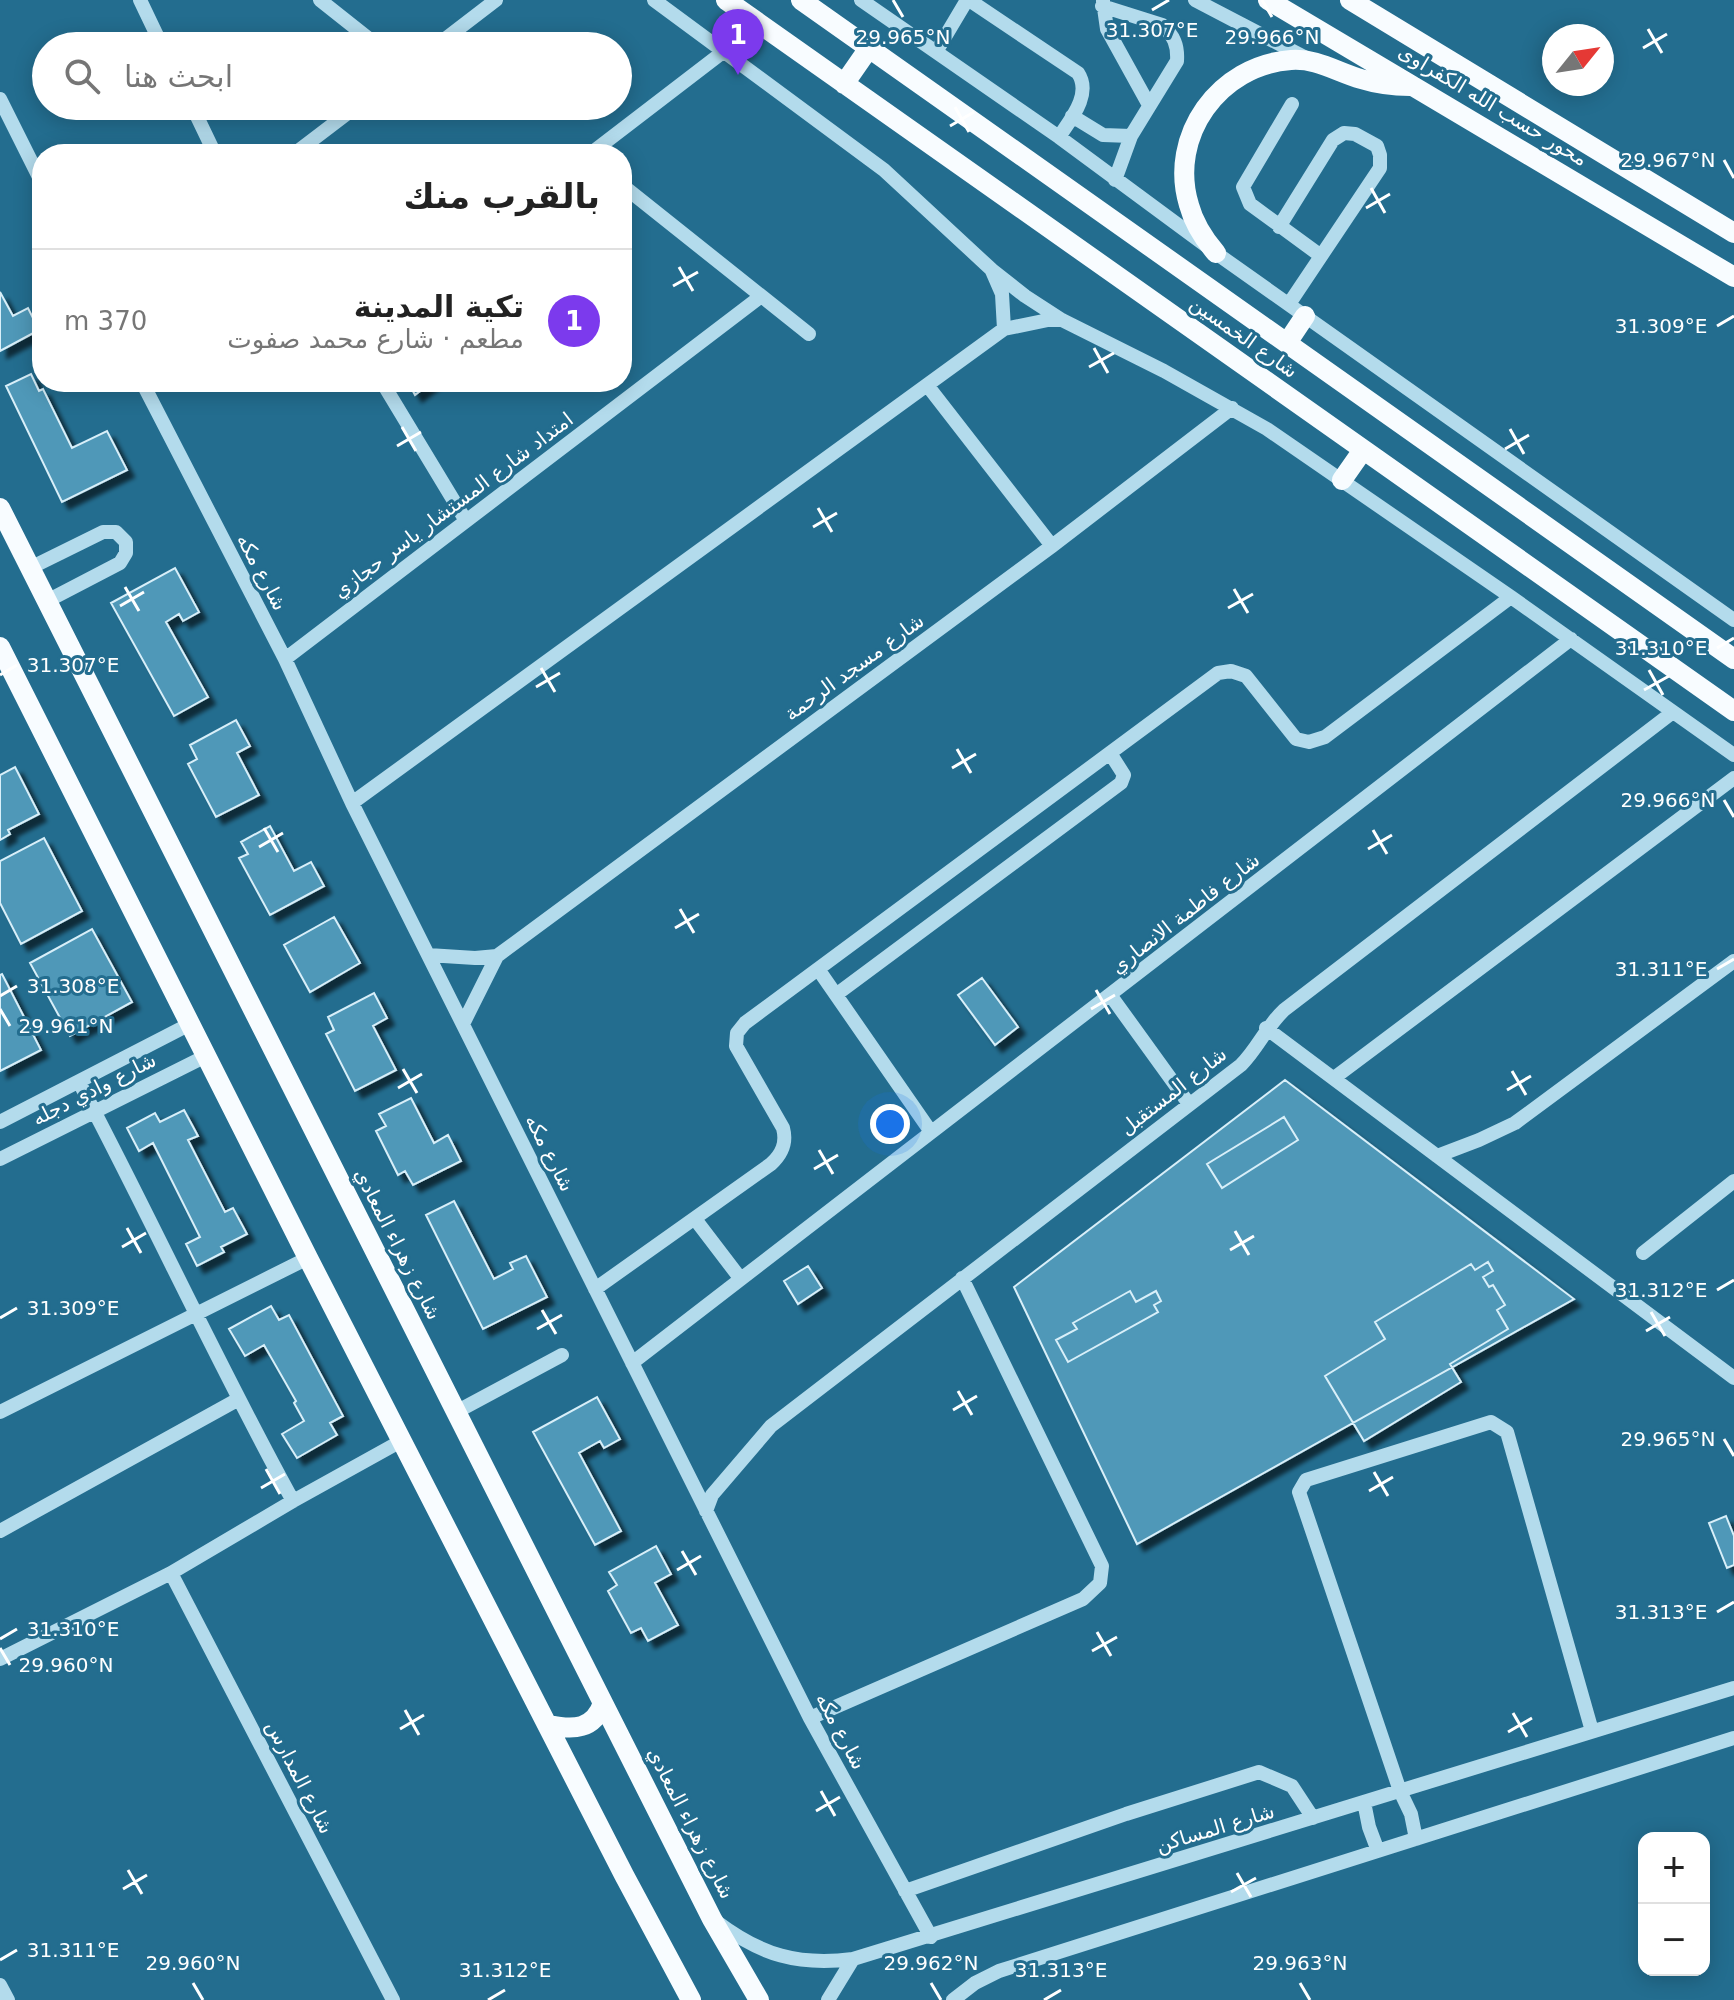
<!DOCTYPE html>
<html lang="ar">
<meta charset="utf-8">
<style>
:root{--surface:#fff;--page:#f6f6f6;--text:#222;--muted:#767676;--line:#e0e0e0;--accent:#7c3aed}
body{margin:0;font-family:"DejaVu Sans",Cairo,sans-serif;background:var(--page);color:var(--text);direction:rtl}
.controls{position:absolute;right:24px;bottom:24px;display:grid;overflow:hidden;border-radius:16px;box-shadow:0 4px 20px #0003}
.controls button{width:72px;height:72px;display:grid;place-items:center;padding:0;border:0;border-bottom:2px solid var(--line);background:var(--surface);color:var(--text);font:40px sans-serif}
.compass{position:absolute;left:1542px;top:24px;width:72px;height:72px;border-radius:50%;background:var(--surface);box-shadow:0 4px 20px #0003;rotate:60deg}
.you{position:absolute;left:890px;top:1124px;width:28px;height:28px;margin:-20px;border:6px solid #fff;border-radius:50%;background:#1a73e8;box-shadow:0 0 0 12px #1a73e833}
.badge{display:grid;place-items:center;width:52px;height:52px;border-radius:50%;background:var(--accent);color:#fff;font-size:26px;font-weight:700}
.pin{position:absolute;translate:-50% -66px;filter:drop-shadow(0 2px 4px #0008)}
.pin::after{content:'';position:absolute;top:42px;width:28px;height:24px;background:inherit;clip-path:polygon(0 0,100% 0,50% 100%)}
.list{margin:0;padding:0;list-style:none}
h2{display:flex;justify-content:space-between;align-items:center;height:104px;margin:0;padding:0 32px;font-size:34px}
h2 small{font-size:26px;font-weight:400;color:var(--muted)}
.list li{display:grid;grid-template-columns:52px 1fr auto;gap:24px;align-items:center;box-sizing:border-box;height:144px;padding:0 32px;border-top:2px solid var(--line)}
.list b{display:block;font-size:30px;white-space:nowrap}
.list p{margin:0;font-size:26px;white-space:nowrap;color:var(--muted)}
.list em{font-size:26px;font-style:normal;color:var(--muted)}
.icon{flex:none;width:44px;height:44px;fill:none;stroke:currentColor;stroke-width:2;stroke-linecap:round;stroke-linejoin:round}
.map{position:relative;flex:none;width:1734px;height:2000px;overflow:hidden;direction:ltr}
.search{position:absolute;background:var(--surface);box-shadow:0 4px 20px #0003;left:32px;top:32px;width:600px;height:88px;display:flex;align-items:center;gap:20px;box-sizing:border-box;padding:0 28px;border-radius:44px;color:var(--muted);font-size:30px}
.panel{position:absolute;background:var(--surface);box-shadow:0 4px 20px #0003;left:32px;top:144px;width:600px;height:248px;border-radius:32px;direction:rtl}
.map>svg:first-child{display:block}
.building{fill:#5098b8;stroke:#d8eff9;stroke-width:2;filter:url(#shadow)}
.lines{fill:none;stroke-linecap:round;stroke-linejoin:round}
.minor{stroke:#b3dbec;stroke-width:14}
.major{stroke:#f8fcff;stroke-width:20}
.ticks{fill:none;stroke:#fff;stroke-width:3}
.labels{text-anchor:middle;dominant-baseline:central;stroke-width:6;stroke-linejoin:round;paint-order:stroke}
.street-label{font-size:20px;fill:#fff;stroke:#236d8f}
.ticks-label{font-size:20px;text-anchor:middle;fill:#fff;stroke:#236d8f;stroke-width:6;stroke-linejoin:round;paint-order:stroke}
</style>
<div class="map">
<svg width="1734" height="2000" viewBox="0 0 1734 2000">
<defs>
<filter id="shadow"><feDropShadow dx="7" dy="7" stdDeviation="2" flood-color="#0009"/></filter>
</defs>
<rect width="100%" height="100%" fill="#236d8f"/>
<!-- building -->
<path class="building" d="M0,292L13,316L28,308L39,330L0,351Z
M31,374L39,391L43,389L72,448L107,431L127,470L62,502L6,386Z
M408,382H432L415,395Z
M175,568L199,612L183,621L179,614L166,622L208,697L174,716L111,603Z
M236,720L250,746L237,753L259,795L216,817L188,764L197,759L190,745Z
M15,767L39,814L8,830L10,834L0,840V775Z
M270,826L294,871L311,862L324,886L270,915L239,858L248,854L241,842Z
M44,838L82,911L21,944L0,903V861Z
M334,917L360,963L310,992L284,945Z
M92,929L132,1002L70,1036L30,963Z
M2,974L41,1050L0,1071V975Z
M982,978L1018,1027L995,1045L958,995Z
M374,993L387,1018L373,1026L396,1070L355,1091L326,1034L334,1030L328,1017Z
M1285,1080L1574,1299L1137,1544L1014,1287Z
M411,1098L434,1143L448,1135L461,1161L413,1185L405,1171L398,1175L376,1131L386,1126L379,1114Z
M184,1110L198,1136L188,1140L225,1212L233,1208L247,1234L221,1247L224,1252L197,1266L186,1244L200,1237L153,1143L139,1151L127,1128L155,1113L160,1122Z
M1284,1117L1298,1140L1222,1188L1207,1164Z
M454,1201L494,1279L513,1269L510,1263L526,1256L547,1297L483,1329L426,1215Z
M1488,1262L1493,1271L1483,1277L1489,1287L1493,1285L1505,1305L1497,1310L1508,1329L1450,1364L1461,1382L1364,1441L1325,1376L1385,1339L1375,1322L1471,1264L1475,1270Z
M808,1266L822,1288L798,1304L784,1281Z
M1130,1291L1136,1302L1156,1291L1161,1301L1154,1305L1158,1312L1068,1362L1056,1340L1077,1329L1073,1323Z
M271,1306L279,1320L289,1315L343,1416L330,1423L337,1435L297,1458L282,1434L304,1421L294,1403L296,1401L264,1345L245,1356L229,1329Z
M597,1397L620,1439L604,1448L600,1441L579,1453L621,1531L595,1545L533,1432Z
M1726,1516L1734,1536V1565L1727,1568L1709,1523Z
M656,1546L671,1574L655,1583L678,1625L648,1641L641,1628L631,1633L608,1591L617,1585L609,1572Z"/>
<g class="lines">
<!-- minor -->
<path class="minor" d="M140,0L162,46
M320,0L378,46
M654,0L884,170L992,270L1025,296L1062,320L1164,371L1267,429L1511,597L1734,755
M861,0L1059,137L1216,253L1734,620
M969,0L1078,73C1092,94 1071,119 1059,137
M1195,0L1306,58
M1103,1L1107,29L1149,105
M1102,6L1162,25C1174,36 1178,45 1177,61L1131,136L1115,180
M436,46L496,0
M936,52L967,0
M0,99L42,183
M1292,104L1243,187L1250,204L1321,256
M192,106L215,154
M1072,116L1103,135L1131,136
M294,154L357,106
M590,154L723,52
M622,185L809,334
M1279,227L1333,140L1344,133L1355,134L1377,146L1380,155V168L1289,304
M992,271L1002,294L1004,329
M142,382L285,659L352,803L810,1718L931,1937
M382,382L466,521
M927,385L1052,546
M30,568L103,532H116L126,542V553L120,563L47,601
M285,659L760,297
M352,803L1004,329L1048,320H1061
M428,955L475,958L497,956
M818,969L931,1132
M837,994L1121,783L1124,775L1110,753
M1111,996L1189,1104
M463,1024L497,956L1052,546L1232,408
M1266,1028L1734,1378
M1334,1078L1734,778
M79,1082C152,1220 217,1363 293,1501
M0,1122L190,1024
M1437,1156L1479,1140L1515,1123L1734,961
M0,1159L206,1056
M695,1219L740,1278
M1643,1253L1734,1181
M595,1289L771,1164C782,1154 787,1143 783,1128L736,1046L737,1033L745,1023L1218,673L1231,671L1246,676L1296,739L1309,742L1325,737L1511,597
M632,1363L1571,639
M0,1412L308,1258
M456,1412L562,1355
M706,1511L712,1495L771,1426L1241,1065C1258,1048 1266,1027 1284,1010L1673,712
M0,1531L237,1400
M171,1573L393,2000
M0,1659L171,1573L293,1501L403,1440
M810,1718L1083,1599L1100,1583L1102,1566L962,1278
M1364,1802L1369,1827L1378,1851
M1416,1839L1411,1814L1400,1791L1299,1492L1306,1480L1491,1422L1507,1432L1592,1731
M905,1891L1126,1814L1259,1772L1292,1786L1313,1818
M717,1922C761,1955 798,1966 853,1959L1734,1688
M0,1985L8,2000
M828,2000L853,1959
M953,2000L975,1983L999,1971L1734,1738"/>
<!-- major -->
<path class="major" d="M726,0L1734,711
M801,0L1734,659
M1268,0L1734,277
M1350,0L1734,233
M844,84L869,48
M1216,253C1204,239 1194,224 1189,205C1168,136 1219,65 1291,60C1316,58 1337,72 1361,79C1377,84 1394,86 1410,86
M1287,343L1305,316
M1342,480L1363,450
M0,508L712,1919L759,2000
M0,647L308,1258L624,1875L691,2000
M549,1725C573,1730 594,1730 603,1703"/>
</g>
<!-- ticks -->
<path class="ticks" d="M893,0L903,17M1262,0L1272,17M1152,10L1169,0M1648,29L1662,53M1643,48L1667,34M955,107L969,132M950,126L974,112M1724,160L1734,178M1371,188L1385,213M1366,208L1390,194M679,267L693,291M673,286L698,272M1717,326L1734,316M1094,348L1108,373M1089,367L1114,353M402,427L416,451M1510,429L1524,454M397,446L421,432M1505,449L1529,435M818,508L832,532M813,527L837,513M125,587L139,611M1234,589L1248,613M120,606L144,592M1228,608L1253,594M1717,648L1734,638M541,668L555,692M1649,670L1663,695M0,675L17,665M536,687L560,673M1644,690L1669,676M957,749L971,773M952,768L976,754M1724,800L1734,817M264,828L278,852M1373,830L1387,854M259,847L283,833M1368,849L1392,835M680,909L694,933M675,928L699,914M1717,969L1734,959M1096,990L1110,1014M0,996L17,986M0,1009L10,1026M1091,1009L1115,995M403,1069L417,1093M1512,1071L1526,1095M398,1088L422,1074M1507,1090L1531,1076M819,1150L833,1174M814,1169L838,1155M127,1228L141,1253M1235,1231L1249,1255M122,1247L146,1233M1230,1250L1254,1236M1717,1290L1734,1280M542,1310L556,1334M1651,1312L1665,1336M0,1318L17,1308M537,1329L562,1315M1646,1331L1670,1317M958,1391L972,1415M953,1410L977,1396M1724,1439L1734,1456M266,1469L280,1494M1374,1472L1388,1496M261,1488L285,1474M1369,1491L1393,1477M682,1551L696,1575M677,1570L701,1556M1717,1612L1734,1602M1097,1632L1111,1656M0,1639L17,1629M0,1648L10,1665M1092,1651L1117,1637M405,1710L419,1735M1513,1713L1527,1737M400,1729L424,1715M1508,1732L1532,1718M821,1791L835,1816M816,1811L840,1797M128,1870L142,1894M1237,1873L1251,1897M123,1889L147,1875M1231,1892L1256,1878M0,1960L17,1950M193,1983L203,2000M931,1983L941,2000M1300,1983L1310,2000M488,2000L505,1990M1044,2000L1061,1990"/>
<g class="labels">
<!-- street labels -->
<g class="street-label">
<text transform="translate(1493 105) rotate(31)">محور حسب الله الكفراوى</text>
<text transform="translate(1244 337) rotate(35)">شارع الخمسين</text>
<text transform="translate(453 505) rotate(-37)">امتداد شارع المستشار ياسر حجازي</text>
<text transform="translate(262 572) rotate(62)">شارع مكه</text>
<text transform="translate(854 667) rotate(-36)">شارع مسجد الرحمة</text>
<text transform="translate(1185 913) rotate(-38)">شارع فاطمة الانصاري</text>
<text transform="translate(94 1089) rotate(-27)">شارع وادي دجله</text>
<text transform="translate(1173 1091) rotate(-38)">شارع المستقبل</text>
<text transform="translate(550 1153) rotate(63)">شارع مكه</text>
<text transform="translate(398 1244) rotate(63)">شارع زهراء المعادي</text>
<text transform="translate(841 1731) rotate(62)">شارع مكه</text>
<text transform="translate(300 1777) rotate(63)">شارع المدارس</text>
<text transform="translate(691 1823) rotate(63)">شارع زهراء المعادي</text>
<text transform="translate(1215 1828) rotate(-17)">شارع المساكن</text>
</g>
</g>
<g class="ticks-label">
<text x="1152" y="37">31.307°E</text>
<text x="903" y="44">29.965°N</text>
<text x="1272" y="44">29.966°N</text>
<text x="1668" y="167">29.967°N</text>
<text x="1661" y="333">31.309°E</text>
<text x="1661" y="655">31.310°E</text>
<text x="73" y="672">31.307°E</text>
<text x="1668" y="807">29.966°N</text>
<text x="1661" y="976">31.311°E</text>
<text x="73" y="993">31.308°E</text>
<text x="66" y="1033">29.961°N</text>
<text x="1661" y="1297">31.312°E</text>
<text x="73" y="1315">31.309°E</text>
<text x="1668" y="1446">29.965°N</text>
<text x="1661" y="1619">31.313°E</text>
<text x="73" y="1636">31.310°E</text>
<text x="66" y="1672">29.960°N</text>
<text x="73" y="1957">31.311°E</text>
<text x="193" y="1970">29.960°N</text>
<text x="931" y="1970">29.962°N</text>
<text x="1300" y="1970">29.963°N</text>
<text x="505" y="1977">31.312°E</text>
<text x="1061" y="1977">31.313°E</text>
</g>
</svg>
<div class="controls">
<button>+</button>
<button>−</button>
</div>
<svg class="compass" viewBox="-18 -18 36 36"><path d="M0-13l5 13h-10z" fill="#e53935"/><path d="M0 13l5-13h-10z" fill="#767676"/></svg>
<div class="you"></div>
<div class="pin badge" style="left:738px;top:75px">1</div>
<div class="search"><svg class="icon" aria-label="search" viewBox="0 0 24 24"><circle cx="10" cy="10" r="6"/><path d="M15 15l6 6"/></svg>ابحث هنا</div>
<section class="panel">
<h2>بالقرب منك<small></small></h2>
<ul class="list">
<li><span class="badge">1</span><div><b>تكية المدينة</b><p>مطعم · شارع محمد صفوت</p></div><em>370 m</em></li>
</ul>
</section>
</div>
